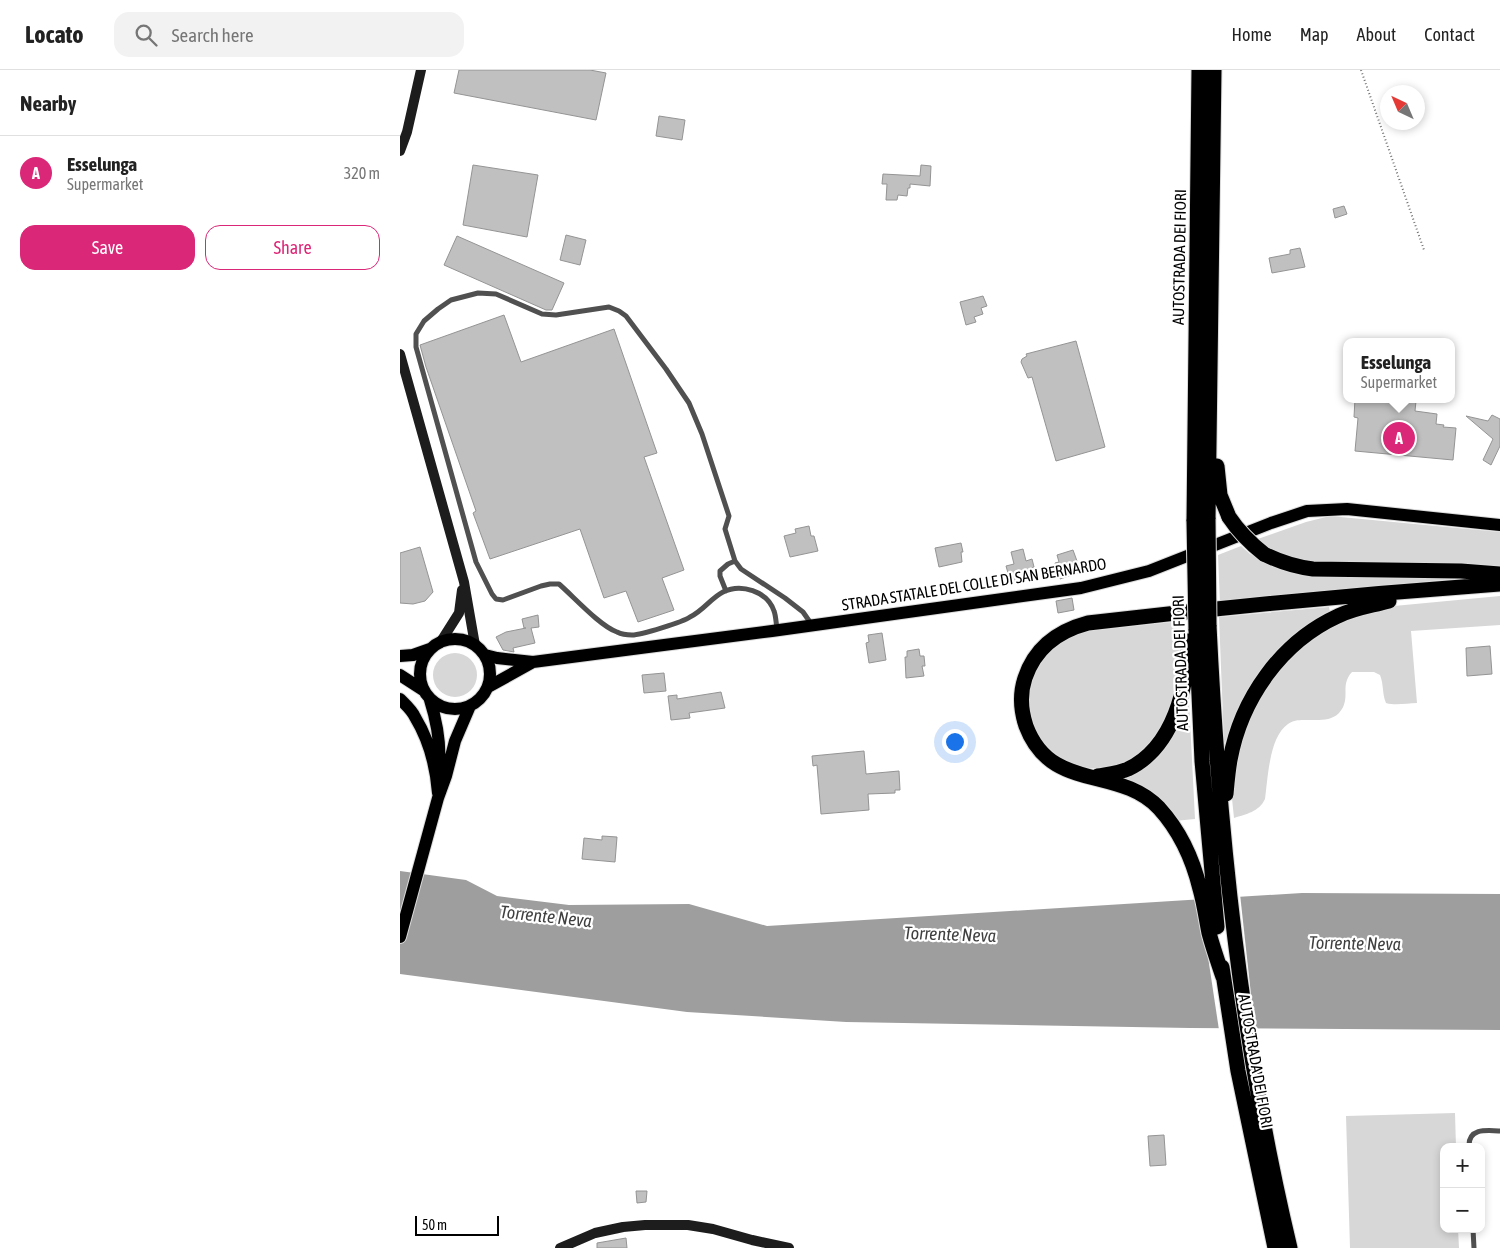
<!DOCTYPE html>
<meta charset="utf-8">
<style>
:root{--surface:#fff;--page:#f2f2f2;--text:#222;--muted:#767676;--line:#e0e0e0;--accent:#db2777}
body{margin:0;font-family:"Asap Condensed",sans-serif;background:var(--page);color:var(--text)}
.controls{position:absolute;right:15px;bottom:15px;display:grid;overflow:hidden;border-radius:10px;box-shadow:0 2px 8px #0003}
.controls button{width:45px;height:45px;display:grid;place-items:center;padding:0;border:0;border-bottom:1px solid var(--line);background:var(--surface);color:var(--text);font:25px sans-serif}
.compass{position:absolute;left:980px;top:15px;width:45px;height:45px;border-radius:50%;background:var(--surface);box-shadow:0 2px 8px #0003;rotate:316deg}
.scale{position:absolute;left:15px;bottom:12px;width:84px;box-sizing:border-box;padding-left:5px;border:2px solid #000;border-top:0;font-size:14px;line-height:18px;white-space:nowrap;color:#000;-webkit-text-stroke:4px #fff;paint-order:stroke}
.you{position:absolute;left:554px;top:671px;width:18px;height:18px;margin:-12px;border:4px solid #fff;border-radius:50%;background:#1a73e8;box-shadow:0 0 0 8px #1a73e833}
.badge{display:grid;place-items:center;width:32px;height:32px;border-radius:50%;background:var(--accent);color:#fff;font-size:16px;font-weight:700}
.pin{position:absolute;translate:-50% -50%;border:2px solid #fff;box-shadow:0 1px 5px #0006}
.popup{position:absolute;left:943px;top:268px;width:112px;height:65px;box-sizing:border-box;display:grid;place-content:center;border-radius:10px;background:var(--surface);filter:drop-shadow(0 1px 4px #0005);font-size:16px;white-space:nowrap;color:var(--muted)}
.popup b{font-size:19px;color:var(--text)}
.popup::after{content:'';position:absolute;left:50%;top:100%;margin-left:-10px;border:10px solid transparent;border-top-color:var(--surface)}
.list{margin:0;padding:0;list-style:none}
h2{display:flex;justify-content:space-between;align-items:center;height:65px;margin:0;padding:0 20px;font-size:21px}
h2 small{font-size:16px;font-weight:400;color:var(--muted)}
.list li{display:grid;grid-template-columns:32px 1fr auto;gap:15px;align-items:center;box-sizing:border-box;height:75px;padding:0 20px;border-top:1px solid var(--line)}
.list b{display:block;font-size:19px;white-space:nowrap}
.list p{margin:0;font-size:16px;white-space:nowrap;color:var(--muted)}
.list em{font-size:16px;font-style:normal;color:var(--muted)}
.actions{display:flex;gap:10px;padding:15px 20px}
.actions a{flex:1;padding:11px 0;border:1px solid var(--accent);border-radius:15px;text-align:center;font-size:18px;color:var(--accent)}
.actions .main{background:var(--accent);color:#fff}
.icon{flex:none;width:28px;height:28px;fill:none;stroke:currentColor;stroke-width:2;stroke-linecap:round;stroke-linejoin:round}
.map{position:relative;flex:none;width:1100px;height:1178px;overflow:hidden}
header{display:flex;align-items:center;gap:30px;box-sizing:border-box;height:70px;padding:0 25px;background:var(--surface);border-bottom:1px solid var(--line)}
header strong{font-size:24px}
nav{display:flex;gap:28px;margin-inline-start:auto;font-size:18px}
.search{width:350px;height:45px;background:var(--page);display:flex;align-items:center;gap:12px;box-sizing:border-box;padding:0 18px;border-radius:15px;color:var(--muted);font-size:19px}
main{display:flex}
aside{flex:1;background:var(--surface)}
.map>svg:first-child{display:block}
.green{fill:#d7d7d7}
.water{fill:#9e9e9e}
.pier{fill:#fff}
.building{fill:#c0c0c0;stroke:#949494}
.lines{fill:none;stroke-linecap:round;stroke-linejoin:round}
.primary-casing{stroke:#dbdbdb;stroke-width:14}
.highway-casing{stroke:#dbdbdb;stroke-width:17}
.path{stroke:#727272;stroke-width:2;stroke-dasharray:1 2.5;stroke-linecap:butt}
.lane{stroke:#505050;stroke-width:5}
.secondary{stroke:#1d1d1d;stroke-width:10}
.primary{stroke:#000;stroke-width:12}
.highway{stroke:#000;stroke-width:15}
.highway-bridge-casing{stroke:#dbdbdb;stroke-width:17;stroke-linecap:butt}
.highway-bridge{stroke:#000;stroke-width:15}
.labels{text-anchor:middle;dominant-baseline:central;stroke-width:4.5;stroke-linejoin:round;paint-order:stroke}
.street-label{font-size:16px;fill:#000;stroke:#fff}
.water-label{font-size:18px;font-style:italic;fill:#3f3f3f;stroke:#fff}
</style>
<header>
<strong>Locato</strong>
<div class="search"><svg class="icon" aria-label="search" viewBox="0 0 24 24"><circle cx="10" cy="10" r="6"/><path d="M15 15l6 6"/></svg>Search here</div>
<nav><a>Home</a><a>Map</a><a>About</a><a>Contact</a></nav>
</header>
<main>
<aside>
<h2>Nearby<small></small></h2>
<ul class="list">
<li><span class="badge">A</span><div><b>Esselunga</b><p>Supermarket</p></div><em>320 m</em></li>
</ul>
<div class="actions"><a class="main">Save</a><a>Share</a></div>
</aside>
<div class="map">
<svg width="1100" height="1178" viewBox="0 0 1100 1178">
<rect width="100%" height="100%" fill="#fff"/>
<!-- green -->
<path class="green" d="M930,446L1100,462V499L911,493L869,480L855,470L906,452Z
M841,476L850,484L862,490L1062,508L820,533L818,485Z
M1100,526V555L1011,561L1017,633C1007,633 996,636 986,633C982,624 984,615 980,605L974,602H952C939,616 952,628 939,643C931,651 920,650 910,650C903,650 894,649 888,654C869,667 868,708 865,729C859,742 846,744 834,748L831,719L833,695L857,627L883,593L908,569L929,557L961,543L994,536Z
M929,537L930,542L845,629L827,669L824,673L819,547Z
M782,551C781,585 780,617 766,647C763,653 761,659 757,664C748,678 736,690 720,696C717,697 713,697 709,698C678,702 649,687 635,659C633,655 631,652 630,648C626,633 629,618 634,604C643,581 664,566 688,561Z
M33 605a22 22 0 1 1 44 0a22 22 0 1 1-44 0Z
M783,631H789L795,749L774,751L722,710Z
M1055,1043L1056,1077H1044V1159H1058L1059,1178H950L946,1046Z"/>
<!-- water -->
<path class="water" d="M0,801L66,810L97,826L169,835L289,834L367,856L902,823L1100,824V960L790,958L446,952L287,942L0,904Z"/>
<!-- pier -->
<path class="pier" d="M840,824L855,961L819,960L802,847V826Z"/>
<!-- building -->
<path class="building" d="M59,0H190L206,3L196,50L54,23Z
M259,46L285,50L282,70L256,66Z
M73,95L138,105L127,167L63,155Z
M521,95L531,96L530,116L510,114V118H508L507,126L498,125L497,130H486L487,114H482L483,104L520,106Z
M944,136L947,144L935,148L933,139Z
M166,165L186,170L180,195L160,190Z
M57,166L164,213L152,240H146L44,195Z
M900,178L905,197L872,203L869,188L890,184V180Z
M583,226L587,236L581,238L583,244L574,247L576,252L566,255L560,232Z
M104,245L121,292L214,259L257,383L244,387L284,500L262,508L274,540L238,552L226,521L204,528L180,459L90,489L73,443L76,441L26,297L20,275Z
M676,271L705,377L656,391L632,307L628,308L621,292L622,289L627,286L626,284Z
M955,329H1000L1016,331L1015,341L1037,344L1036,354L1044,355L1043,357L1056,358L1053,390L955,381L958,348L954,347Z
M1092,345L1100,349V376L1091,395L1083,390L1093,369L1066,346L1088,351Z
M409,456L411,466H414L418,481L390,487L384,466L396,463L395,459Z
M561,473L563,482H561L562,492L539,497L535,478Z
M20,477L33,522L25,531L13,534L0,533V483Z
M623,479L626,491L632,489L634,497L631,498L634,507L614,513L611,503H608L606,496L614,494L611,482Z
M673,480L681,502L660,509L655,493L659,492L657,485Z
M672,528L674,540L658,543L656,531Z
M138,545L139,557L131,558L135,573L113,578L114,582L103,580L96,567L106,562L126,558H124L122,549Z
M482,563L486,590L469,593L466,573L469,572L468,565Z
M1090,576L1092,604L1067,606L1066,578Z
M519,579L520,586H524L525,596H522L524,606L506,608L505,587H507V581Z
M264,603L266,621L244,623L242,605Z
M321,622L325,638L289,643L290,648L271,650L268,626L277,625V629Z
M464,681L466,704L499,701L500,720H495V723L468,724L469,740L421,744L417,695L413,696L412,686Z
M202,766L217,767L215,792L182,789L184,768L202,770Z
M764,1065L766,1095L750,1096L748,1066Z
M236,1121H247L246,1132L237,1133Z
M226,1168L227,1178H197V1173Z"/>
<g class="lines">
<defs>
<path id="primary" d="M20 604a35 35 0 1 1 70 0a35 35 0 1 1-70 0Z
M85,585L97,588L133,592L372,561L681,518L749,501L871,453L907,441L947,439L1100,455
M0,586L13,585L30,579
M0,605L23,620
M88,617L133,592
M0,629C5,634 12,640 15,647C29,670 36,697 38,723
M30,630C37,652 41,674 39,698
M0,867L38,728L46,706L55,671L70,636"/>
<path id="highway" d="M817,396L820,425L829,447
M808,449L814,0
M794,451L799,0
M864,484C880,492 896,497 913,499L1061,501L1100,504
M809,555C819,765 841,973 890,1178
M796,559L802,691L817,857
M698,706C709,704 719,703 728,699C774,677 788,616 788,571
M826,724C827,713 828,701 830,690C841,629 881,572 938,546C954,538 971,536 989,531
M822,897L838,1001L875,1178
M823,907C818,892 813,878 809,863C806,848 804,833 800,819C793,790 779,760 759,738C718,695 651,723 626,656C621,641 620,623 625,608C635,578 658,561 688,553C825,537 962,524 1100,514"/>
</defs>
<!-- primary casing -->
<use href="#primary" class="primary-casing"/>
<!-- highway casing -->
<use href="#highway" class="highway-casing"/>
<!-- path -->
<path class="path" d="M961,0L1024,180"/>
<!-- lane -->
<path class="lane" d="M326,521L320,506V501L328,494L335,491
M377,559C376,553 376,546 374,541C367,521 341,513 323,522C311,528 303,541 290,547C283,552 241,565 232,565C228,565 221,564 217,562C200,556 174,527 159,514H150L141,516L103,530L96,529L92,524L76,492L16,277V264L24,251L38,239L51,230L78,223L96,224L142,244L156,245L209,237L219,241L226,246L266,299L289,333L302,364L329,446L325,459L335,491L341,499L385,528L403,542L412,555
M1069,1077C1068,1058 1086,1060 1100,1061
M1073,1159L1074,1178"/>
<!-- secondary -->
<path class="secondary" d="M0,81L7,62L21,0
M0,284L64,512L75,575
M40,573L59,543L62,520
M160,1178L195,1163L223,1157L245,1155H288L313,1159L352,1170L389,1178"/>
<!-- primary -->
<use href="#primary" class="primary"/>
<!-- highway -->
<use href="#highway" class="highway"/>
<defs>
<path id="highway-bridge" d="M829,447C839,462 850,473 864,484
M808,449L809,555
M794,451L796,559"/>
</defs>
<!-- highway-bridge casing -->
<use href="#highway-bridge" class="highway-bridge-casing"/>
<!-- highway-bridge -->
<use href="#highway-bridge" class="highway-bridge"/>
</g>
<g class="labels">
<!-- street labels -->
<g class="street-label">
<text transform="translate(779 187) rotate(-89)">AUTOSTRADA DEI FIORI</text>
<text transform="translate(574 514) rotate(-9)">STRADA STATALE DEL COLLE DI SAN BERNARDO</text>
<text transform="translate(780 593) rotate(-92)">AUTOSTRADA DEI FIORI</text>
<text transform="translate(856 991) rotate(80)">AUTOSTRADA DEI FIORI</text>
</g>
<!-- water labels -->
<g class="water-label">
<text transform="translate(146 846) rotate(6)">Torrente Neva</text>
<text transform="translate(550 864) rotate(2)">Torrente Neva</text>
<text transform="translate(955 873) rotate(1)">Torrente Neva</text>
</g>
</g>
</svg>
<div class="controls">
<button>+</button>
<button>−</button>
</div>
<svg class="compass" viewBox="-18 -18 36 36"><path d="M0-13l5 13h-10z" fill="#e53935"/><path d="M0 13l5-13h-10z" fill="#767676"/></svg>
<div class="scale">50 m</div>
<div class="you"></div>
<div class="pin badge" style="left:999px;top:368px">A</div>
<div class="popup"><b>Esselunga</b>Supermarket</div>
</div>
</main>
